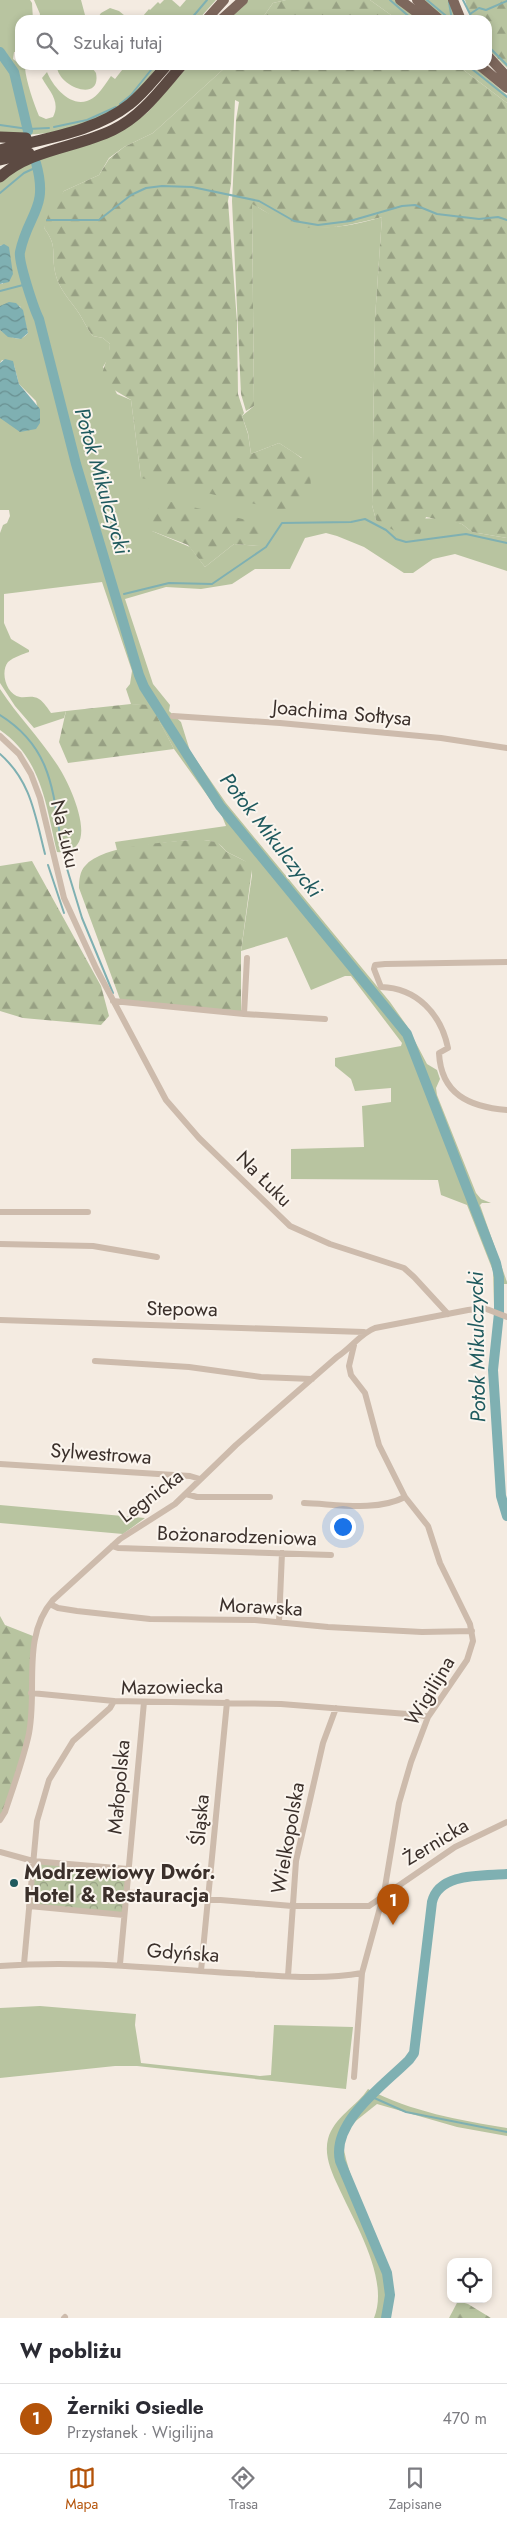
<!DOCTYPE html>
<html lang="pl">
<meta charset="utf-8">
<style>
:root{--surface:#fff;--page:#f7f7f7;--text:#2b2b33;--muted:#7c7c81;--line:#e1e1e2;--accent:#b45309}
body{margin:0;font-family:Jost,sans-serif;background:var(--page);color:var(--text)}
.controls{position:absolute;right:15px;bottom:15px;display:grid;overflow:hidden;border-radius:10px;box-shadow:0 2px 8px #0003}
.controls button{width:45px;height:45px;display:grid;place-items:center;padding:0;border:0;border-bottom:1px solid var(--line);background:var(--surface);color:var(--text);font:25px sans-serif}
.you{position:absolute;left:342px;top:1526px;width:18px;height:18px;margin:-12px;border:4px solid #fff;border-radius:50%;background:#1a73e8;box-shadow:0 0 0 8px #1a73e833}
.badge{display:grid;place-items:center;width:32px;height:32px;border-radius:50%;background:var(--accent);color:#fff;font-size:16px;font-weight:700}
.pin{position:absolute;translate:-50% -41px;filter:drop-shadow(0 1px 2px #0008)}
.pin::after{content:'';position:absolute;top:26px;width:18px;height:15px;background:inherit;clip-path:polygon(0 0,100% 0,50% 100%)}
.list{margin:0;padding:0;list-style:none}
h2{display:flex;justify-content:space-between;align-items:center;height:65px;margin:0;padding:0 20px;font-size:21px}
h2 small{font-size:16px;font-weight:400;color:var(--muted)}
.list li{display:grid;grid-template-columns:32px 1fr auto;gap:15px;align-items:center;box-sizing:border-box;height:70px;padding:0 20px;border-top:1px solid var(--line)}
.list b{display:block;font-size:19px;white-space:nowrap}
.list p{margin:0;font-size:16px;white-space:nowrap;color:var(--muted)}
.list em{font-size:16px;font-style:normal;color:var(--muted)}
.icon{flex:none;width:28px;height:28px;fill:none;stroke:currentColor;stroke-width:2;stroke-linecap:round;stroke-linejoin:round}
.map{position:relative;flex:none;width:507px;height:2318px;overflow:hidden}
.search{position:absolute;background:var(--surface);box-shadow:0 2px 8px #0003;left:15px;right:15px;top:15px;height:55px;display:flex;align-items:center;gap:12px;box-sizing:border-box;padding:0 18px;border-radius:15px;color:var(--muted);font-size:19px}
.sheet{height:135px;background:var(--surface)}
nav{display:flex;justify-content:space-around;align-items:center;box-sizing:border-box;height:70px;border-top:1px solid var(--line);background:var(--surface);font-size:14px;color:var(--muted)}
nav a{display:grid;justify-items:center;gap:2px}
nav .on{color:var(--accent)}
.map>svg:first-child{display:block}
.green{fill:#b8c4a0;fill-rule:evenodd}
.forest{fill:url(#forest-firs)}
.park{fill:url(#park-crowns)}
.water{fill:url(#water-waves)}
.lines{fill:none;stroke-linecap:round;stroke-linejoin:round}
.stream{stroke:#7fb0b2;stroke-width:2}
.river{stroke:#7fb0b2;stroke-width:10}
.minor{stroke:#cdbbac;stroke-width:6}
.primary{stroke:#7d675c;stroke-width:10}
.motorway{stroke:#5c4a42;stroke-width:11}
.poi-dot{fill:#1f5a5e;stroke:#fbf5ee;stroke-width:2}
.labels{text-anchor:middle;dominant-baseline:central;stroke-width:4;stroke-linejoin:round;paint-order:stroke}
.street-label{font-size:20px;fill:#3b302b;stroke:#fbf5ee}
.poi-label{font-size:20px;font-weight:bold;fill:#3b302b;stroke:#fbf5ee;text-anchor:start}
.water-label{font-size:21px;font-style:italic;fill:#1f5a5e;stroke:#fbf5ee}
</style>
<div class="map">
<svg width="507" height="2318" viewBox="0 0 507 2318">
<defs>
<pattern id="forest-firs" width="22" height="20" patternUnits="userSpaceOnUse" patternTransform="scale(1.25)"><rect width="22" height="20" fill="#b8c4a0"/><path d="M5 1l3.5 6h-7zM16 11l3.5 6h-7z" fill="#97a083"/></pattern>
<pattern id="park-crowns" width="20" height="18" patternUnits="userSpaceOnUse" patternTransform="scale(1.25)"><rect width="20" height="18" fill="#b8c4a0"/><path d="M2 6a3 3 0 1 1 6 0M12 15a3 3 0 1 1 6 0" fill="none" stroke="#97a083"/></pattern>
<pattern id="water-waves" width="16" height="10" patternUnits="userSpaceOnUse" patternTransform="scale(1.25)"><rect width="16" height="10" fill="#7fb0b2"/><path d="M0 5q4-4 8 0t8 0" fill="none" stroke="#699091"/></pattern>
</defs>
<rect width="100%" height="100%" fill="#f4ebe1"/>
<!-- green -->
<path class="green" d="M0,0H30L32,3L33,20H20V52H14L13,59L25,68C26,81 34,104 39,116L46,119L53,117C61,101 49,91 42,78L47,72C54,89 74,111 93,98C100,93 106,83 111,76L115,79L126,65H159C150,76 141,88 131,98C99,128 43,139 0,133Z
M34,0H81L85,15L83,20H39L40,14Z
M164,0H172L180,7L186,0H216L198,20H148L143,16L149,9L150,10L158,2L160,4Z
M247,0H286L273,3L261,20H228Z
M370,0H395L420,20H398Z
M423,0H451L458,20H446Z
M110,8L119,11L130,20H96L101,13Z
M57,65H90L96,73C102,104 56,86 57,65Z
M189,65H228L153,133L124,147L109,158L99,175L64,191L44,228C58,246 51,253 55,272C58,287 68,298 76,309C83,318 86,328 93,336L103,338L110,344L109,357L103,367L117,394L131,400L141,478L302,458L279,443L251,454L248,433L242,416L254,406L252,203C295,233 333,232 382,217L375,318L372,505L376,520L441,518L462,524L472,532L507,538V571L455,554L433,559L413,573H404L364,547L337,536L326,533L305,538L290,569H255L232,584L201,589L166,587L125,599L153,684L170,705L169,711L181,722L190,751L226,803L390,1002L407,1026L427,1064L437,1070L440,1079L436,1088L437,1095L476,1193L481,1199L491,1203H482L480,1205L507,1282V1284H503V1310L494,1306L493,1271L467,1205L441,1195L438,1180L291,1179V1149L364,1147L362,1106L391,1102V1088L355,1091L351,1079L335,1066V1058L401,1046L402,1043L351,976H345L311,990L287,937L241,951L252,875C252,861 240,859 229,853C225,851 222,845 217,843C202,834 137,847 117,850L115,842L226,826L222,816L174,749L151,706L131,704L126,689L130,684L132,671L102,582L4,594V623L11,639L29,650V652C23,654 14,657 8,662C0,672 6,694 20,697C26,698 32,695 39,699C44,702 48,709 51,713L66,711L64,718L34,728L15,706L0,683V533L3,525L7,523L10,516L9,510H0V418H40L36,401L19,384L14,365L2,360L0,363V330C8,336 20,344 28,333L20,306H0V284H3L2,245L0,246V182L26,163L125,129L148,112ZM152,531L261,546L234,544L205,567L190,547Z
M457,65H472L507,95V103Z
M0,689C17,715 39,737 56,763C67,778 91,829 77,845C71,852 65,853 57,852C46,806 42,759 0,730Z
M0,1505L145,1518L123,1534L0,1523Z
M40,2006L136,2014L135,2025L141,2063L260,2076L271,2075L274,2025L353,2027L346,2089L137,2066H115L0,2078V2008Z
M368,2089C412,2112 459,2120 507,2128V2136L457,2127L377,2104L352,2124L342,2139C346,2167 358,2196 369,2223C383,2254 400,2283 389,2318H374C390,2279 354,2222 338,2186C331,2171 324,2155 328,2139C334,2117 357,2106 368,2089Z"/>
<!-- forest -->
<path class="forest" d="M286,0H370L398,20H261L273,3Z
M465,0H507V68L487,48V20H471Z
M228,65H457L507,103V538L472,532L462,524L426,517L420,534L405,537L376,520L372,505L375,318L382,217C351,225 317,234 286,223C274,218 263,210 252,204L254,406L246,411L241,394L232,201L236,120L239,102L235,100L231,184L228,201L237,322L238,394L244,413L242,416L248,434L251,454L279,443C308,462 311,460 311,495L290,512L141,478L131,400L101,382C102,368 109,358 110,344L103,338L93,336C86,328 83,318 76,309C68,298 58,287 55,272C51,253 58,246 44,228L50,209L64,191L99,175L109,159L124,147L153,133Z
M147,496L276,527L261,546L234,544L205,567L188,545L152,531Z
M131,704L151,705L174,749L68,763L59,742L66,711Z
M197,839L217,842L227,852L249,863L252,869L241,951V1013L121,1002L79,888C79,880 80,871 85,866C103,844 169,843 197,839Z
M32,861L101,986L109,1016L101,1025L23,1018L0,1011V866Z
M0,1616L5,1625L33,1636L28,1737L0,1820Z
M458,2301L468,2304L491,2318H449Z"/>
<!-- park -->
<path class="park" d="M33,1861L128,1869L124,1915L29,1906Z"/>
<!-- water -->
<path class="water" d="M4,244L9,247L13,274L9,282L0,284V246Z
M9,302L16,303L23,310L28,333L21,339L8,337L0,330V306Z
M5,359L13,361L19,384L40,409V423L36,429L20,432L0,418V363Z"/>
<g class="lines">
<!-- stream -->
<path class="stream" d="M390,0L413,20
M427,0L451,20
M463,0L473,20
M449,2L452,20
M470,14L479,8L486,10L507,1
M190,20L207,0
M487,45L507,65
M467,65L507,97
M120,104L131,95L155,65
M0,125L28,129
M54,127L87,120L116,107
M28,129L49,128
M0,193L24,173L37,167
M47,220H99L131,195L146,188L162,186L192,187L259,201L294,221L318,225L350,221L402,206L415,205L437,214L479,219L498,217L507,220
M0,291L27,284
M124,594L169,583L212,584L266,547L282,523L351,522L365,519L386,530L396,539L406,542L466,534L507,543
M116,596L118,595
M0,715C53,748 53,793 62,849
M0,754C31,781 35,815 45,854
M65,862L82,918L113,993
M48,865L64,913
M498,1323L500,1324
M372,2097L406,2112L507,2132"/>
<!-- river -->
<path class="river" d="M0,52L14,72L28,131
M36,163C49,209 28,213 20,252C18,261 34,309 39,319L76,464L139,675L144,687L220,806L407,1034L496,1263L499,1277V1313L493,1370L501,1496L507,1516
M386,2318L390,2295L387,2273L340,2161C331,2122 384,2085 409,2060L414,2053L432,1902C439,1872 483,1876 507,1874"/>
<!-- minor -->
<path class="minor" d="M173,716L280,723L441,738L507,748
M0,736L19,754L31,774L40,798L64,898L96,968L166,1100L199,1138L290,1226L330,1244L404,1268L414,1277L448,1314
M507,962L385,964L375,965L374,969L381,987C417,988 441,1014 448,1048L439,1053C441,1094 469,1107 507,1110
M113,1001L244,1014L325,1019
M244,1014L247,958
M0,1212H88
M0,1244L93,1246L157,1257
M0,1320L364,1332
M95,1361L189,1367L261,1377L312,1379
M0,1464L190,1476L200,1479
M186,1494L197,1497H270
M304,1503C336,1504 376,1512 405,1497
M112,1546L118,1548L331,1555
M50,1604L58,1608L77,1611L150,1619L255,1620L328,1627L422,1632L472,1631
M279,1622L282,1553
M31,1693L114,1701
M0,1820L5,1812C13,1788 22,1763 28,1738C39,1693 20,1638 53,1600L120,1539L175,1504L236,1445L337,1357C351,1348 361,1333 375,1328L468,1310L484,1308L507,1317
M0,1852L33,1861L128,1869
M126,1892L292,1906H369L455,1847L507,1822
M29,1906L124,1915
M24,1964L37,1821L49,1780L73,1741L110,1708L114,1701L281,1704L420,1715L428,1717
M120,1964L144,1702
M0,1966C77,1960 152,1968 229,1973C273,1975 319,1981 362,1973
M201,1971L227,1702
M288,1976L296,1861L323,1743L336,1708
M354,2077L362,1973L384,1893L399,1803L411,1762L428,1717L467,1660L473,1641L470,1624L440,1563L428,1526L405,1497L379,1445L365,1393L351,1375L349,1366L354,1345
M64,2318L65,2317"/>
<!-- primary -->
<path class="primary" d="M400,0L427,20
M417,0L440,20
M453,0L461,20
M222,19L243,0
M206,20L224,0
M487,55L507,77
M479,65L507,88"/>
<!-- motorway -->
<path class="motorway" d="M0,137L26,138
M0,150C44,138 93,133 130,104C144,93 155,78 167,65
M0,160L29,153
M0,177C31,149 76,148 113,130C142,116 161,89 182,65"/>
</g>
<!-- markers -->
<circle class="poi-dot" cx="14" cy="1883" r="5"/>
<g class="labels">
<!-- street labels -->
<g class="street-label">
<text transform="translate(342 713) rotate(5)">Joachima Sołtysa</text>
<text transform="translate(65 834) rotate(77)">Na Łuku</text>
<text transform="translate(264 1179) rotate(45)">Na Łuku</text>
<text transform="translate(182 1309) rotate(1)">Stepowa</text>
<text transform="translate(101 1454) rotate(4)">Sylwestrowa</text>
<text transform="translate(151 1496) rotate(-37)">Legnicka</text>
<text transform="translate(237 1536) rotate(2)">Bożonarodzeniowa</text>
<text transform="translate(261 1607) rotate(3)">Morawska</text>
<text transform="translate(172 1687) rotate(-1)">Mazowiecka</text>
<text transform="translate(430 1691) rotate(-59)">Wigilijna</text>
<text transform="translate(119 1787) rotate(-85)">Małopolska</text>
<text transform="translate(200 1820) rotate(-85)">Śląska</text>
<text transform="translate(288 1838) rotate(-80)">Wielkopolska</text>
<text transform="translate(436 1842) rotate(-31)">Żernicka</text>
<text transform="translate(183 1953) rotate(4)">Gdyńska</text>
</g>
<!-- poi labels -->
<g class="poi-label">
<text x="24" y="1872">Modrzewiowy Dwór.<tspan x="24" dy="23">Hotel &amp; Restauracja</tspan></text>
</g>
<!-- water labels -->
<g class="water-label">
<text transform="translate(102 481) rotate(74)">Potok Mikulczycki</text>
<text transform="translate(271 835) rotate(52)">Potok Mikulczycki</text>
<text transform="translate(477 1347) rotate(-91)">Potok Mikulczycki</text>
</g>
</g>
</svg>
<div class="controls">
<button><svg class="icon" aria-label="locate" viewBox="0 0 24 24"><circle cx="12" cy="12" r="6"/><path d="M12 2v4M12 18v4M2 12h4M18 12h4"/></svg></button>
</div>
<div class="you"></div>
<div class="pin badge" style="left:393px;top:1925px">1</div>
<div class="search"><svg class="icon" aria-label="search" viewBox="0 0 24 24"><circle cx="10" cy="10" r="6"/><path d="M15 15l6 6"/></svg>Szukaj tutaj</div>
</div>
<section class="sheet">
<h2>W pobliżu<small></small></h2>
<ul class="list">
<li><span class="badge">1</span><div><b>Żerniki Osiedle</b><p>Przystanek · Wigilijna</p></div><em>470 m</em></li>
</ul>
</section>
<nav>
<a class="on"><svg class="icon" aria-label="map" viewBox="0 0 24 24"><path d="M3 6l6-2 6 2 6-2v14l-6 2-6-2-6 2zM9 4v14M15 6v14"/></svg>Mapa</a>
<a><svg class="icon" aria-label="directions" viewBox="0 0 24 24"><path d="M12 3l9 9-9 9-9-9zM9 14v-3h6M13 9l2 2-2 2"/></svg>Trasa</a>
<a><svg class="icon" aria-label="saved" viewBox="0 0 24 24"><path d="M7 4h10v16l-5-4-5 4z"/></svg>Zapisane</a>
</nav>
